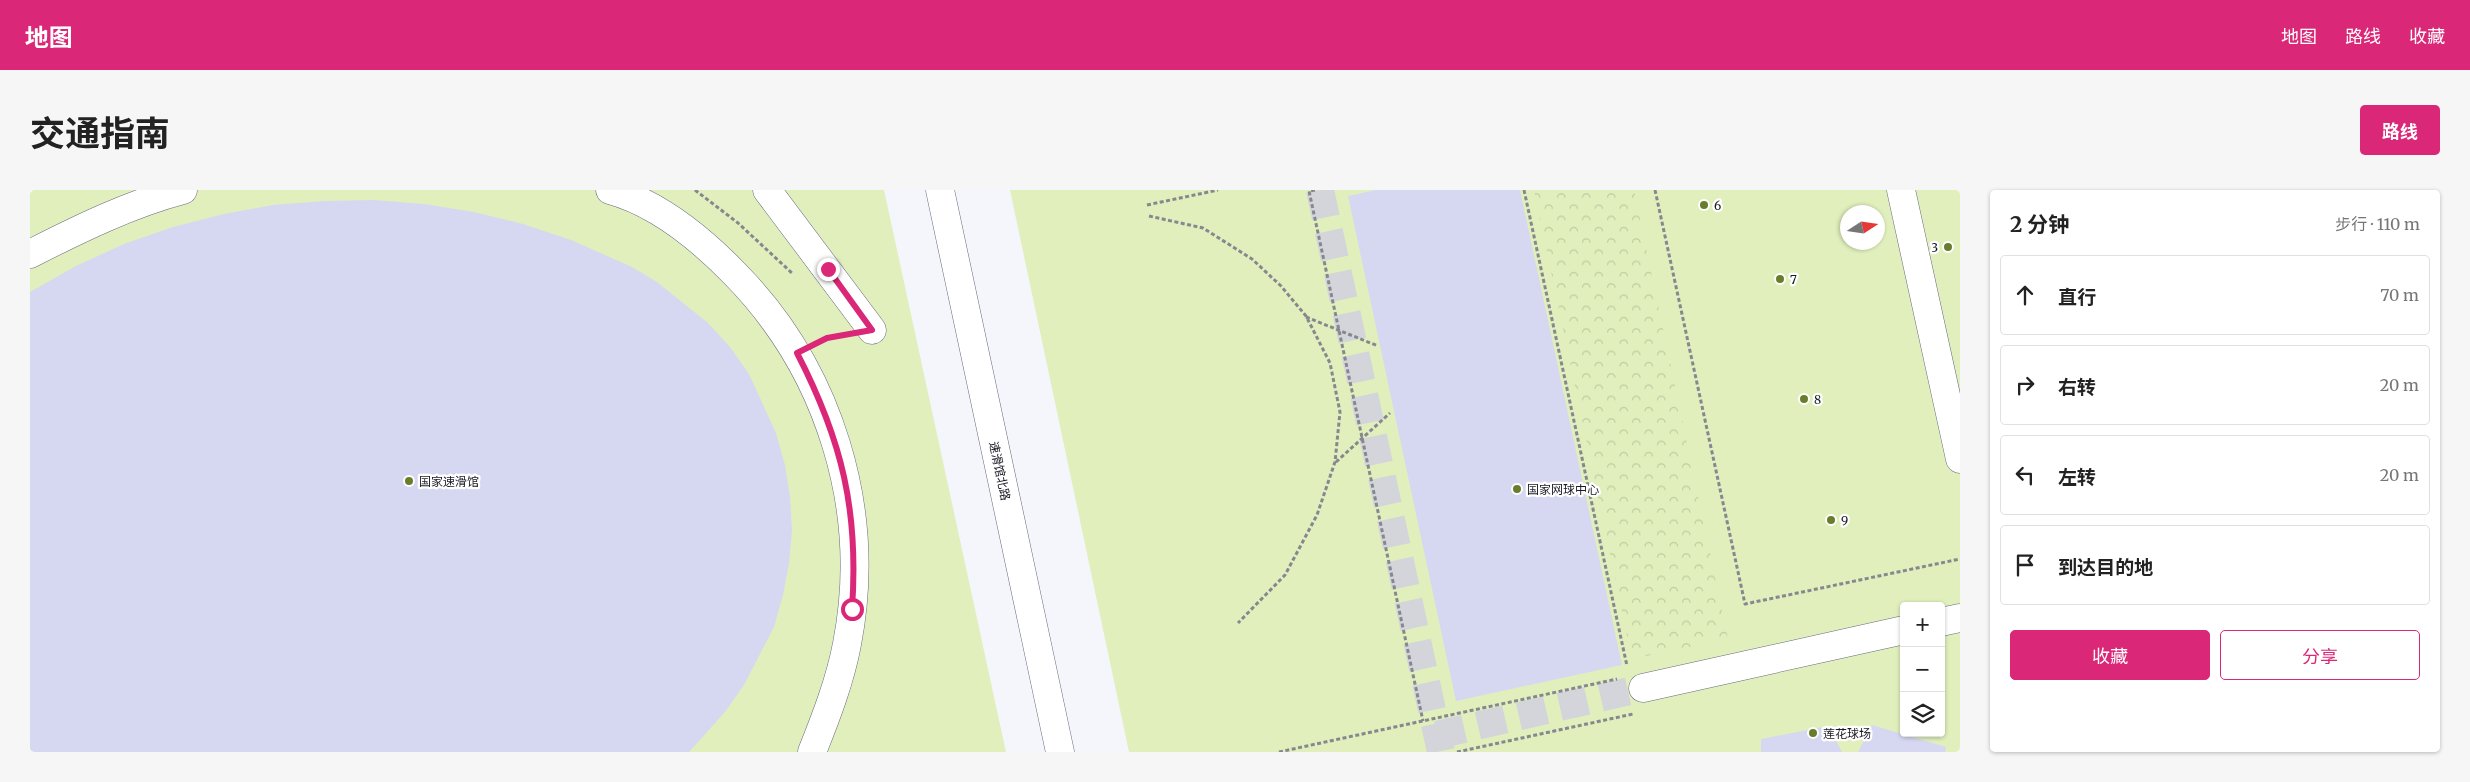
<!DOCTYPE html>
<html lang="zh">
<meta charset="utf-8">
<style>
:root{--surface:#fff;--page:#f6f6f6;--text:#222;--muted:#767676;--line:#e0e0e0;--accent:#db2777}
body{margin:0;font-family:Merriweather,"Noto Sans SC",serif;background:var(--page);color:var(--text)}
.controls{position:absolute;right:15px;bottom:15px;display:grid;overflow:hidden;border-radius:5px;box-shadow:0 1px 4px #0004}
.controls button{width:45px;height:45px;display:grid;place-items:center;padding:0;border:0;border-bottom:1px solid var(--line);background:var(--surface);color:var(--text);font:25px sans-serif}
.compass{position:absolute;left:1810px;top:15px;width:45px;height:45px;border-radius:50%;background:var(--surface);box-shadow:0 1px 4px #0004;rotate:78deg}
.stop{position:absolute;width:15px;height:15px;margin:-11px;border:4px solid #db2777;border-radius:50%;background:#fff}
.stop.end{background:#db2777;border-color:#fff;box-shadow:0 1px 5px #0008}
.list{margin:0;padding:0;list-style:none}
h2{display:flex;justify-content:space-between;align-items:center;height:65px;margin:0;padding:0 20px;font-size:21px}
h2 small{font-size:16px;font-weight:400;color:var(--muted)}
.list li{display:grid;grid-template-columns:32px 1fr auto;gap:15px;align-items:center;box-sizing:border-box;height:80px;margin:0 10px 10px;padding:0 10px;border:1px solid var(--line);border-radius:5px}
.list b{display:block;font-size:19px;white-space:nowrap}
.list em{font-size:16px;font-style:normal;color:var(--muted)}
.actions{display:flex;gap:10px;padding:15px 20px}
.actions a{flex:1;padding:11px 0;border:1px solid var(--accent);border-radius:5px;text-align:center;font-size:18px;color:var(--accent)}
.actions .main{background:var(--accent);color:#fff}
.icon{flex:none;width:28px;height:28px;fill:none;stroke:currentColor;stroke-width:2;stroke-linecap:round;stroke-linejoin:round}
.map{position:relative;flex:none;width:1930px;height:562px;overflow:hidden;border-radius:5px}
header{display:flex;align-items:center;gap:30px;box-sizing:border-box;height:70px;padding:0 25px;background:var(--accent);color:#fff}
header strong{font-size:24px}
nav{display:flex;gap:28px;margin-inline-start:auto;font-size:18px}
.intro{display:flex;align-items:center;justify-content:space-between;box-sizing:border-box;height:120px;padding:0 30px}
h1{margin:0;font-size:35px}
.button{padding:12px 22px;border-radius:5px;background:var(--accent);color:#fff;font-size:18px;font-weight:700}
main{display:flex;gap:30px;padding:0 30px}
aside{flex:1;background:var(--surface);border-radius:5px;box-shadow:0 1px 4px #0004}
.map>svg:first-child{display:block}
.green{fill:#e0efbc;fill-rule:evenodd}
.forest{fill:url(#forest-crowns)}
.building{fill:#d6d8f1}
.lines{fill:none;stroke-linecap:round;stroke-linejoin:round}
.minor-tunnel{stroke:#d4d5db;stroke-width:28;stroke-dasharray:28 14;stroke-linecap:butt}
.minor-casing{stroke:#67697f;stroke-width:29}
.path{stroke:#87888f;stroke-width:3;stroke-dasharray:4 2.5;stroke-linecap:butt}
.minor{stroke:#fff;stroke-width:28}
.route{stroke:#db2777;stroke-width:6}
.poi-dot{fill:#6a7d2d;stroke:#fff;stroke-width:2}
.labels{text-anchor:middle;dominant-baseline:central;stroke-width:4.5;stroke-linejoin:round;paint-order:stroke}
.poi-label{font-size:12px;fill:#191a23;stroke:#fff;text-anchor:start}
.street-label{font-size:12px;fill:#191a23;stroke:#fff}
</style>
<header>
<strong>地图</strong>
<nav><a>地图</a><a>路线</a><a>收藏</a></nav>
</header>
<div class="intro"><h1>交通指南</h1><a class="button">路线</a></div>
<main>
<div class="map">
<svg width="1930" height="562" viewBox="0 0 1930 562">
<defs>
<pattern id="forest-crowns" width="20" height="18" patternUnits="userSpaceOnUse" patternTransform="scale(1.25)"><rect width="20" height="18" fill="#e0efbc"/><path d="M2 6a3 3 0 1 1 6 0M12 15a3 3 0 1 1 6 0" fill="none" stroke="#c0cca1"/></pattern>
</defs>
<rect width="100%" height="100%" fill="#f5f6fb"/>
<!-- green -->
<path class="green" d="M0,0H854L976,562H0Z
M980,0H1930V562H1099ZM1818,22H1848V52H1818ZM1874,416H1911V543H1874Z"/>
<!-- forest -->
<path class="forest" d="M1504,0H1604L1698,449L1602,469Z"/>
<!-- building -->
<path class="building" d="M1346,0H1490L1592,475L1426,511L1318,6Z
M344,10L394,14L444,22L493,34L541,50L602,77L627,92L678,133L700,157L719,184L746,243L755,275L760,307L762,340L759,373L753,405L744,437L714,495L695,522L659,562H0V102L46,76L94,54L143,37L194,24L243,15L294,11Z
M1842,535L1916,557L1915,562H1828Z
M1798,536L1812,562H1731V549Z"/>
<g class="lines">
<!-- minor-tunnel -->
<path class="minor-tunnel" d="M1290,0L1411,562
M1407,545L1613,498"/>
<defs>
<path id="minor" d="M580,0C627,13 670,48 704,83C800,180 843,320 817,454C810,491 796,527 782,562
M737,0L842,140
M910,0L1030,562
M1871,0L1930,269
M0,64C49,39 100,14 153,0
M1911,432L1930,428
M1613,498L1874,440"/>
</defs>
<!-- minor casing -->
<use href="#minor" class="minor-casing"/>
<!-- path -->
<path class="path" d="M665,0L708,33L763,84
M1285,0L1279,1L1393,531
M1494,0L1597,476
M1625,0L1715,414L1930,369
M1117,15L1188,0
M1119,26L1173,38L1222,69L1251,96L1276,126L1300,173L1310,222L1305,272L1287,325L1255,385L1208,433
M1276,127L1348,156
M790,151L813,145
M1306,272L1360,223
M1249,562L1587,489
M1427,562L1603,524"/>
<!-- minor -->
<use href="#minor" class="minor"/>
</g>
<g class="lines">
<!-- route -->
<path class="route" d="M798,79L842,140L797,148L767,163C812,250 829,321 822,419"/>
</g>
<!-- markers -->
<g class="poi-dot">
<circle cx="1674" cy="15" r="5"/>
<circle cx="1918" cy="57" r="5"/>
<circle cx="1750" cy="89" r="5"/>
<circle cx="1774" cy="209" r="5"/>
<circle cx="379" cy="291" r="5"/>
<circle cx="1487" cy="299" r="5"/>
<circle cx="1801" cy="330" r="5"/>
<circle cx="1783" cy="543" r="5"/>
</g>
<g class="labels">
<!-- poi labels -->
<g class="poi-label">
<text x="1684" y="15">6</text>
<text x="1908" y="57" text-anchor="end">3</text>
<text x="1760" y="89">7</text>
<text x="1784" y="209">8</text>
<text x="389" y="291">国家速滑馆</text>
<text x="1497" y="299">国家网球中心</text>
<text x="1811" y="330">9</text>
<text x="1793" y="543">莲花球场</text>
</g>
<!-- street labels -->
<g class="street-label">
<text transform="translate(970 281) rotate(78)">速滑馆北路</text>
</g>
</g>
</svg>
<div class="controls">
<button>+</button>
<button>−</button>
<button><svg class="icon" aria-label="layers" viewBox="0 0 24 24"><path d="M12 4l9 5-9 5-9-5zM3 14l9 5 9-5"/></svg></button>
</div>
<svg class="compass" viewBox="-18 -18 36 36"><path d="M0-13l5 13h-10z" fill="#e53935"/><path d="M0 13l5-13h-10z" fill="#767676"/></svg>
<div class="stop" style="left:822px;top:419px"></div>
<div class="stop end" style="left:798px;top:79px"></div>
</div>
<aside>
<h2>2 分钟<small>步行 · 110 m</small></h2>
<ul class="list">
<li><svg class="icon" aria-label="ahead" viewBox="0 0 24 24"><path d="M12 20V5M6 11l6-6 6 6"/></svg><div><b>直行</b></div><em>70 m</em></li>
<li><svg class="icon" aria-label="right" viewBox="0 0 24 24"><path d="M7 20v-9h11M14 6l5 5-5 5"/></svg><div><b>右转</b></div><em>20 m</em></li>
<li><svg class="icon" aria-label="left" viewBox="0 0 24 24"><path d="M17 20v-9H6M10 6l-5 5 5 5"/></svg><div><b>左转</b></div><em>20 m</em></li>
<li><svg class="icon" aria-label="arrive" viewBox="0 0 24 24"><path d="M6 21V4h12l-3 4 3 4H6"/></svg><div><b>到达目的地</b></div></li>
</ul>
<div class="actions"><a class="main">收藏</a><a>分享</a></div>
</aside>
</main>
